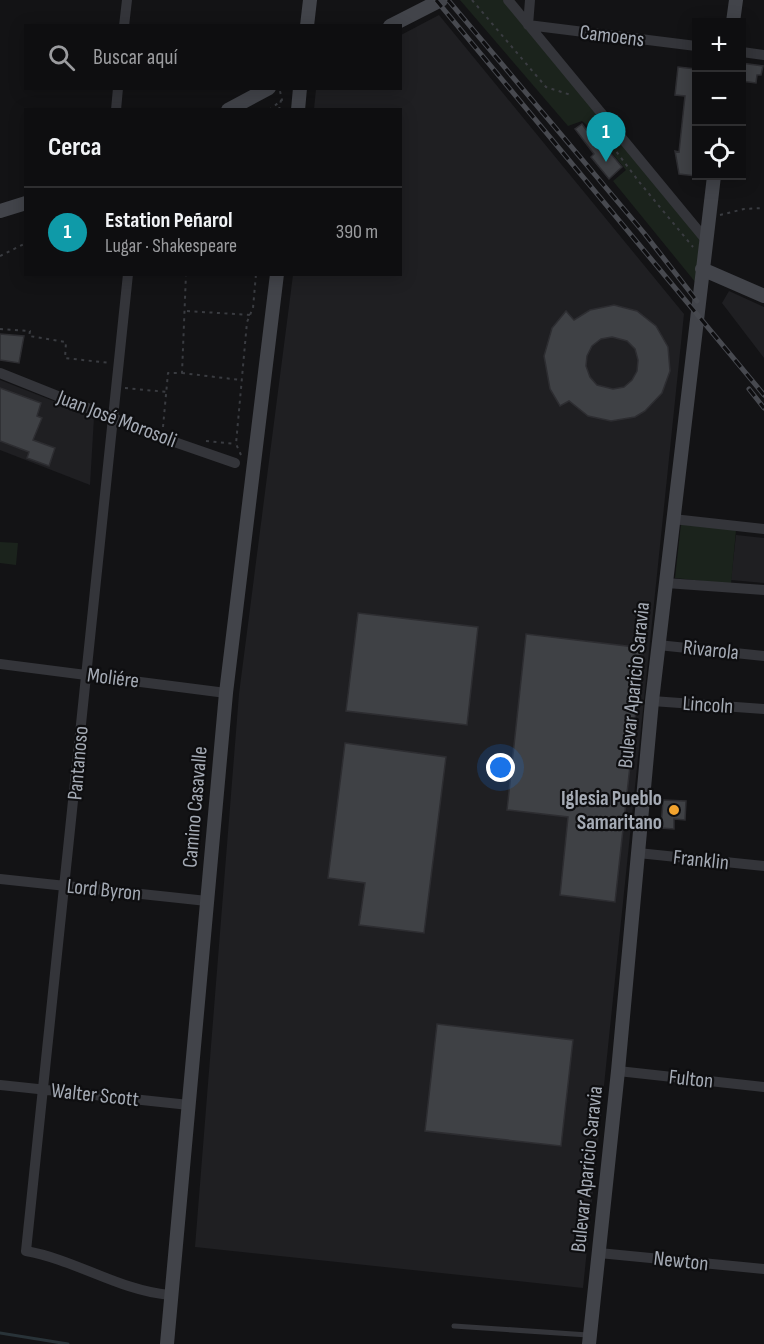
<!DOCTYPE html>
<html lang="es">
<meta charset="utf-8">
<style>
:root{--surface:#0e0e10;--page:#171719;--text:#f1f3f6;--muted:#9b9c9f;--line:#2e2e30;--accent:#db2777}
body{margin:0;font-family:"Sofia Sans Condensed",sans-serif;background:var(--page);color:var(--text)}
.controls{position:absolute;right:18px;top:18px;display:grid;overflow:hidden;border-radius:0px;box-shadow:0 3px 15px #0003}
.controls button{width:54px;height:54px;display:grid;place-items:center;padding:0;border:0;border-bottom:2px solid var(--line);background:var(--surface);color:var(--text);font:30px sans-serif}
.you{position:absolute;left:501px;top:768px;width:21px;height:21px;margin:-15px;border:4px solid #fff;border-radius:50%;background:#1a73e8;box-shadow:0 0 0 9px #1a73e833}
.badge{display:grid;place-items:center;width:39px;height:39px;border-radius:50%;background:var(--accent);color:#fff;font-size:20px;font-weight:700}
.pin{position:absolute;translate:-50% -50px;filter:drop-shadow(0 2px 3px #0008)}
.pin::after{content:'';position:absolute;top:32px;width:21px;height:18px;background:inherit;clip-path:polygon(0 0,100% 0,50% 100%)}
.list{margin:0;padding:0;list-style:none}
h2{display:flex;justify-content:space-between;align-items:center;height:78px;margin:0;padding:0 24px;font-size:26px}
h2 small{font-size:20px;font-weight:400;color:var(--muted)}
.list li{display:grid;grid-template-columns:39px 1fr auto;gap:18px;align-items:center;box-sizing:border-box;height:90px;padding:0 24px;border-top:2px solid var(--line)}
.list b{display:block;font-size:22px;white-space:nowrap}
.list p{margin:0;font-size:20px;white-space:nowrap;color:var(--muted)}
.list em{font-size:20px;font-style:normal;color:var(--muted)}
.icon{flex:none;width:33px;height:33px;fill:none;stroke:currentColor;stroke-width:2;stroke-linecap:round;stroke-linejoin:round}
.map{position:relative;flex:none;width:764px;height:1344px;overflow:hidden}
.search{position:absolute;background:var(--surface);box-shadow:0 3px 15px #0003;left:24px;top:24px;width:378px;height:66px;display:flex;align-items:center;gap:15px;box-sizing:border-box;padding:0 21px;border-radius:0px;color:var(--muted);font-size:22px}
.panel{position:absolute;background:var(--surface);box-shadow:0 3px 15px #0003;left:24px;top:108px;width:378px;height:168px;border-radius:0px}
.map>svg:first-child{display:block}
.built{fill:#1f1f22}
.green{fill:#1b231c}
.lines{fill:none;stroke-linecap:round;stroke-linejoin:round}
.stream{stroke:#293338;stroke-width:3}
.building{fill:#3f4145;stroke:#2d2d31;stroke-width:1.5;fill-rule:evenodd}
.path{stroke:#3a3c41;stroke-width:2;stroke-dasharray:3 4.5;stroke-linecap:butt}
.lane{stroke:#34353a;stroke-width:5}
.street{stroke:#34353a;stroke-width:10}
.secondary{stroke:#42444a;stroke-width:14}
.rail-casing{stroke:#47494f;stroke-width:5}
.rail{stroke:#0e0e10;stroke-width:3;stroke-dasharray:9;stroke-linecap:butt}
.poi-dot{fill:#f2a32e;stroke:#0e0e10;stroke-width:2}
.labels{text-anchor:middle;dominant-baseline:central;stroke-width:4.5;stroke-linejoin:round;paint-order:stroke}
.street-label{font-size:21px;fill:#a5abb5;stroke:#0e0e10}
.poi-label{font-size:21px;font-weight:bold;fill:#a5abb5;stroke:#0e0e10;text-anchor:end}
</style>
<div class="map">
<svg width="764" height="1344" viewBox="0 0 764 1344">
<rect width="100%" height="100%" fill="#131315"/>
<!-- built -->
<path class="built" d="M439,15L684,314L583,1288L195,1247L239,694L293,275L400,274V110L314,109L316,89L400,88L401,35Z
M729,291L764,307V358L722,303Z
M0,380L94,417L90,485L0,450Z
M736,535L764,538V583L731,580Z"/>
<!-- green -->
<path class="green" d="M460,0H503L700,238L696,283L613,181L626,170L593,130L582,121L568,126Z
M681,524L736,530L731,584L675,578Z
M0,542L18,543L16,565L0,563Z"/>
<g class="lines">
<!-- stream -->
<path class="stream" d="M0,1333L68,1344"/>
</g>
<!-- building -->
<path class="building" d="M741,63L763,66L761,75H757L756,83L741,81Z
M678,67L696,69V176L679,174L675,151L679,152L685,96L675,95Z
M582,124L590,135L593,132L622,167L609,179L591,157L594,154L575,129Z
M614,305L637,311L656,326L668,347L670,371L662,393L645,411L635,417L611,421L588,416L569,401L560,406L550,389L544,356L552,328L566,311L574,320L590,310ZM612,337L627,341L635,349L638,360L637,371L632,380L624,387L613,389L597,385L590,377L586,366L587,356L592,346L601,339Z
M0,334L24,336L19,363L0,360Z
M0,388L41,403L37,416L42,418L33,440L55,448L49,466L27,458L29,452L0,441Z
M358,613L478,627L467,725L346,711Z
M526,634L643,648L615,902L560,895L568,817L507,810Z
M345,743L446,757L424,933L359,925L365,883L328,878Z
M663,800L686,801L685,820L674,819V829L661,828Z
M437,1024L573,1040L561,1146L425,1131Z"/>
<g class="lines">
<!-- path -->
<path class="path" d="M472,0L546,87L571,95
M269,110L282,100L280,91
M279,110L281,100
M594,122L640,183L693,247
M720,215L744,209L764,208
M0,256L26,243
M187,311L250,315
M0,329L30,331L29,336L66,342L65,358L110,363
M182,373L241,380
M125,388L167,392
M163,427L168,373H182L186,274
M206,441L236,444
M241,455L236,444L247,322L253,308L256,274"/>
<!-- lane -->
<path class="lane" d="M454,1326L588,1335"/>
<!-- street -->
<path class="street" d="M508,0L706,240
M528,25L696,46
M528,25L530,0
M124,26L127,0
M742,52L764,55
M116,110L118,88
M128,274L26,1251C76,1260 118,1290 169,1295
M0,373L160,437L235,463
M673,519L764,529
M666,583L764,590
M658,645L764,656
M0,664L226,693
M652,701L764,709
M638,853L764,866
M0,879L207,901
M618,1071L764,1087
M0,1085L189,1105
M599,1253L764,1269"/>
<!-- secondary -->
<path class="secondary" d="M733,22L736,0
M307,26L310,0
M390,26L441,0
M228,110L269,88
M298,110L300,88
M0,211L26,203
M702,269L764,296
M167,1344L226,693L277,274
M589,1344L618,1071L652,701L714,176"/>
<defs>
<path id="rail" d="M436,0L764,395
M448,0L644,233L697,301
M749,389L764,408"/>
</defs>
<!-- rail casing -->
<use href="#rail" class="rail-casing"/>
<!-- rail -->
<use href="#rail" class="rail"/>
</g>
<!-- markers -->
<circle class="poi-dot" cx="674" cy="810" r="6"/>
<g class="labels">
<!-- street labels -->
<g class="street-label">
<text transform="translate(612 36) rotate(7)">Camoens</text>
<text transform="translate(117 419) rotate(21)">Juan José Morosoli</text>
<text transform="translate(711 650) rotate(6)">Rivarola</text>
<text transform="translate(113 678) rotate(7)">Moliére</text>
<text transform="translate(634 685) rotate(-84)">Bulevar Aparicio Saravia</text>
<text transform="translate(708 705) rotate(4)">Lincoln</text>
<text transform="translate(78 763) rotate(-85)">Pantanoso</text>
<text transform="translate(195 807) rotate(-85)">Camino Casavalle</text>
<text transform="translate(701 860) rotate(6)">Franklin</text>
<text transform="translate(104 890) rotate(6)">Lord Byron</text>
<text transform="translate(691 1079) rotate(6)">Fulton</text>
<text transform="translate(95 1095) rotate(6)">Walter Scott</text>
<text transform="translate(587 1169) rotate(-84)">Bulevar Aparicio Saravia</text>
<text transform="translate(681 1261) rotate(6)">Newton</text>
</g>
<!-- poi labels -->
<g class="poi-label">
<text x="662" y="798">Iglesia Pueblo<tspan x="662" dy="24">Samaritano</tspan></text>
</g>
</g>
</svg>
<div class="controls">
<button>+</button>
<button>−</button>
<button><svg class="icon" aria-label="locate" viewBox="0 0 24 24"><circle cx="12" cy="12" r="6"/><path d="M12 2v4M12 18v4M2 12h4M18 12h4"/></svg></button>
</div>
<div class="you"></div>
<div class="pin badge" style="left:606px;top:162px;background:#0f9aa8">1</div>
<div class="search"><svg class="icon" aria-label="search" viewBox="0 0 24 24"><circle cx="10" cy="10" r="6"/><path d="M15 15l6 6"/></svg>Buscar aquí</div>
<section class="panel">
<h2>Cerca<small></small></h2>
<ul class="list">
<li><span class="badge" style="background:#0f9aa8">1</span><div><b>Estation Peñarol</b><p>Lugar · Shakespeare</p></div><em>390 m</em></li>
</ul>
</section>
</div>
